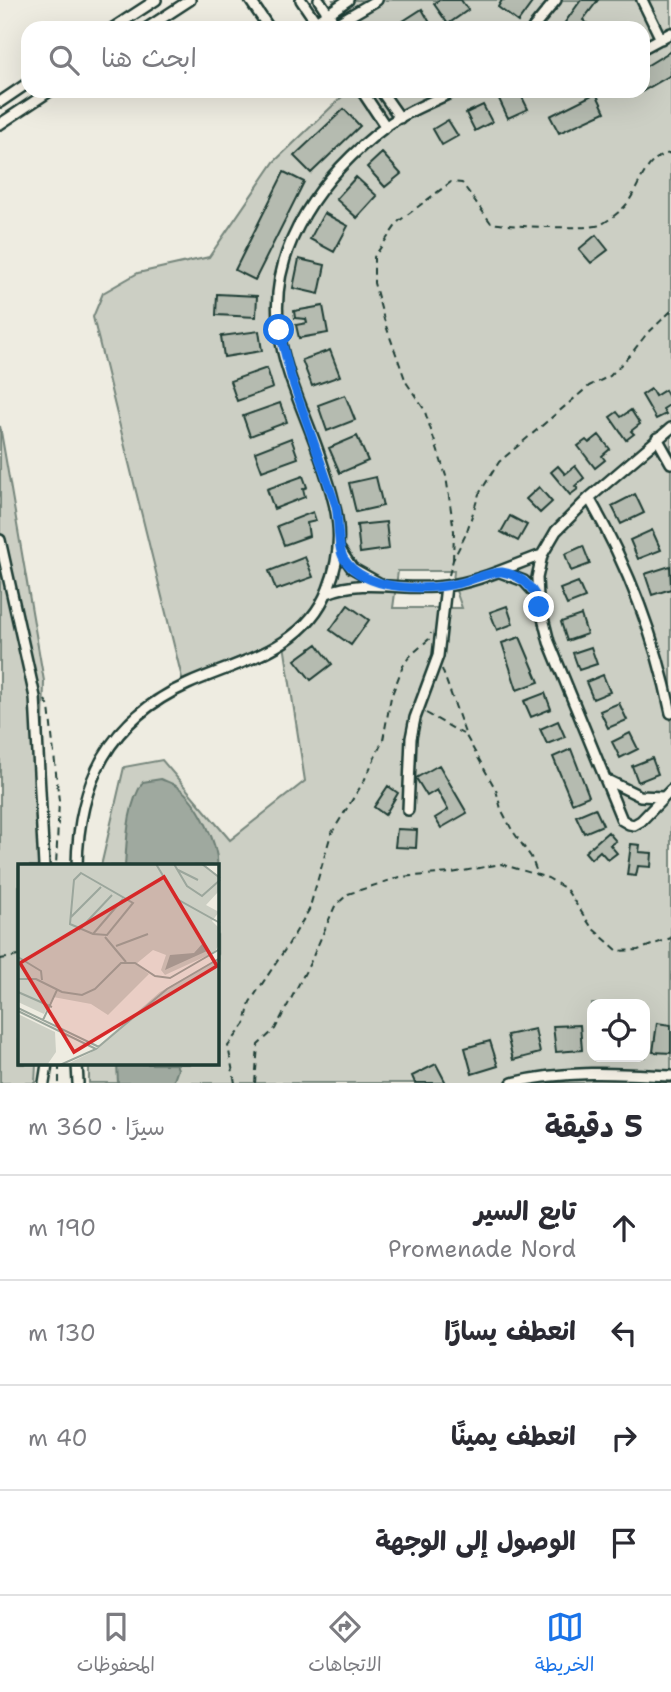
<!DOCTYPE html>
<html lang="ar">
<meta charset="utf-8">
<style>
:root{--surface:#fff;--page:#f2f2f3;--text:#2b2b33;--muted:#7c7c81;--line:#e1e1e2;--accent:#1a73e8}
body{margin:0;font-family:"Shantell Sans","Playpen Sans Arabic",sans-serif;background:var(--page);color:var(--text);direction:rtl}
.controls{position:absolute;right:21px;bottom:21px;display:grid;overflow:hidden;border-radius:14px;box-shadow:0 7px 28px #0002}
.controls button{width:63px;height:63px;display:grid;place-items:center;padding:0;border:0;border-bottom:2px solid var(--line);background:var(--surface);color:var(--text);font:35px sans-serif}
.stop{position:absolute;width:21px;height:21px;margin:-16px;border:5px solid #1a73e8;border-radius:50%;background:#fff}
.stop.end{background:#1a73e8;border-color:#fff;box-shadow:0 2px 7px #0008}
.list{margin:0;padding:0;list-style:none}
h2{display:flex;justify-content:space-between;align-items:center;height:91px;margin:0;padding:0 28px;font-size:30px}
h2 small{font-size:23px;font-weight:400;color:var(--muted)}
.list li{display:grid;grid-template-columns:46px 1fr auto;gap:21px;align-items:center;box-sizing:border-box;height:105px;padding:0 28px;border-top:2px solid var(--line)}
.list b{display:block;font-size:26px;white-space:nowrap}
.list p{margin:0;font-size:23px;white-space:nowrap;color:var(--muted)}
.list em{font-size:23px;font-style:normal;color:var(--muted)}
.icon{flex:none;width:38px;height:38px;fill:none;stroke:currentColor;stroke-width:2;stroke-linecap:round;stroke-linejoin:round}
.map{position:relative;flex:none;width:671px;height:1083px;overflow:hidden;direction:ltr}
.search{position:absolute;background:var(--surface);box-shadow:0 7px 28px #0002;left:21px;right:21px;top:21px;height:77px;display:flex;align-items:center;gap:18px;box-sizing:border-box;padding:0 24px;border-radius:21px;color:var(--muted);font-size:26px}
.sheet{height:511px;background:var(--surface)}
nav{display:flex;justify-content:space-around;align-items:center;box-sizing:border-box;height:98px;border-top:2px solid var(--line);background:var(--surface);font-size:19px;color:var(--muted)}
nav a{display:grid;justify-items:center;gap:4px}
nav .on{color:var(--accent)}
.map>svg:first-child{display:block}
.green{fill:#cccfc4;stroke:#76867c;stroke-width:2;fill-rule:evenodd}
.water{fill:#9fa99f;stroke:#6c7e74;stroke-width:2}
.building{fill:#b5bbb0;stroke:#1f3d34;stroke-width:2}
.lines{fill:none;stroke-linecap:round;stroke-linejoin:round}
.minor-casing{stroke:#1f3d34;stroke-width:14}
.path{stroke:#1f3d34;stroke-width:2;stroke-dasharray:7 5;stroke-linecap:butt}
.minor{stroke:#f7f3e8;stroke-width:9}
.route{stroke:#1a73e8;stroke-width:9}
.inset-road{fill:none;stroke:#9ba69c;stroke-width:2}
.view{fill:#d62828;fill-opacity:0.15;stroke:#d62828;stroke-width:3.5}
.inset-edge{fill:none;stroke:#1f3d34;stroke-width:3.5}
</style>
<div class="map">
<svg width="671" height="1083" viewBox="0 0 671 1083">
<rect width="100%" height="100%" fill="#eeece1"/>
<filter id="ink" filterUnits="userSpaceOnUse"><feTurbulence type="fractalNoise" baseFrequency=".0143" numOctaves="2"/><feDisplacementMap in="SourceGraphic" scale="14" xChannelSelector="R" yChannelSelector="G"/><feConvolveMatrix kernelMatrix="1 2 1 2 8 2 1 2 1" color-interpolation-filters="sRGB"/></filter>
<g filter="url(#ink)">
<!-- green -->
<path class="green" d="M333,0H671V1083H89V1064H217V866H101L124,767L162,760L230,840L305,781L283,638L183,682L93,317L103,293L138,273L209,257L274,162L348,91H643V28H350ZM398,571H454L453,582L462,608H393ZM592,1004H645V1057H592Z
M0,426L44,681L40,866H19V1064H36L35,1083H0Z"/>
<!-- water -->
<path class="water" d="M161,779C165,781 172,783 176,786C198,800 221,847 217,872V866H125C127,838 127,806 143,782Z
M117,1064H176L178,1069L173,1083H118Z"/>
<!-- building -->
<path class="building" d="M439,0H461L468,10L448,24L434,4Z
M502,0H534L518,22L498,7Z
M581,0H598L583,20L593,28H561Z
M422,9L433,28H403L400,23Z
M671,51V75L643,91V68Z
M515,91H519L528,109L508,118L499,99Z
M596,93L605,112L559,133L550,116Z
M483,105L492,122L475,131L466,113Z
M344,109L360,126L311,173L294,156Z
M448,120L458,136L442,145L433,129Z
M382,153L401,174L385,187L367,167Z
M284,172L304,182L255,280L235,270Z
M356,177L377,196L357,218L336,199Z
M324,213L348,226L334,252L310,239Z
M596,235L608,250L591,263L579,249Z
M299,259L325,265L319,294L293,288Z
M217,294L257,296L256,317L216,315Z
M323,306L328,333L299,338L296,325L307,323L306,319L295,318L294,311Z
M259,331L262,351L224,357L221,336Z
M330,350L340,376L312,386L302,360Z
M267,368L273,388L237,401L230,381Z
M651,389L655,396L665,390L671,401V404L663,409L666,414L656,419L642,395Z
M345,395L355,420L327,431L318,405Z
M280,403L287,422L250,436L243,416Z
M631,410L640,424L631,431L634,434L626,440L610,417L617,412L621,417Z
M599,435L610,449L602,456L605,460L595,468L578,446L586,440L589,443Z
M357,436L368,461L340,473L329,448Z
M291,438L298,458L262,471L255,452Z
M558,466L565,474L575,466L584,478L575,486L578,489L570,495L551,472Z
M303,476L307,487L303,489L305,497L274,509L267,489Z
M376,477L383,506L356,512L349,483Z
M539,487L552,502L540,513L526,499Z
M635,494L644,513L621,524L612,506Z
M313,512L316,521L307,523L309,536L284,545L277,526Z
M510,516L527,525L518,541L501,532Z
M386,522L389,549L360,553L357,525Z
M652,530L661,550L638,559L630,540Z
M583,546L590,564L571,571L565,554Z
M305,557L313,577L276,590L269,571Z
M670,566L671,589L652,595L645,574Z
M578,582L585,598L567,605L560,589Z
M348,605L369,620L351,645L330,630Z
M507,606L513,624L497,630L490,612Z
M581,615L587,634L567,641L561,622Z
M520,637L539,682L517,690L502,643Z
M317,644L332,664L311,680L295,660Z
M591,647L597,664L579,670L573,653Z
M603,675L610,692L593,699L586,682Z
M545,693L551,709L531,717L524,701Z
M619,703L627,720L608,728L600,711Z
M558,721L565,737L547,744L540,729Z
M630,733L638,749L620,758L612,742Z
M571,749L589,796L572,803L553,757Z
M652,758L658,774L638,782L632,766Z
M439,765L467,813L441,828L435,818L448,810L437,790L427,796L416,778Z
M388,786L398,793L385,815L374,807Z
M595,808L603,825L584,833L576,816Z
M397,829L417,830L416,848L395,847Z
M608,832L616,841L610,845L617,853L608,860L600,851L591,859L585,852Z
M631,844L640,845L639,852L652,853L651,867L638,866L636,876L627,875Z
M657,1023L671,1025V1053L653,1052Z
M580,1025L582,1050L556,1052L553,1026Z
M535,1029L540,1053L513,1060L507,1035Z
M490,1041L498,1066L472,1074L465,1048Z
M436,1064L446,1083H415L412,1076Z"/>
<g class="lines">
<defs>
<path id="minor" d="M250,0L269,28
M301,0L320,28
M319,0L331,18
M642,0L661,39
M316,22L348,0
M113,28L156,0
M147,28L190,0
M329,28L377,0
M533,28L556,0
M643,48L671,33
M362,91L386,127
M381,91L400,118
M0,102L28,83
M0,124L50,91
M671,428L589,498L556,531L542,555L537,578L538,598L549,642L622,820L629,824L634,825L641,821L671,790
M657,438L671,463
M589,498C628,566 655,636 671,713
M0,540L35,697L44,866
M340,550L352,568L379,583
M500,572L524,581L536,594
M327,593C367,577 404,592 445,586C479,582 510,566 542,555
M609,781L640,796L663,797
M408,810L411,738L415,718L438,656L446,586
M77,866C78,783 109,719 188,684C240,661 305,649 328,589C349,536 335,502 318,451C304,411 284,372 279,330C267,246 325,172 388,125C408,110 433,102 454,91
M77,1064L78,1083
M44,1083L47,1064
M512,1083C565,1070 617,1073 671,1076"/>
</defs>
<!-- minor casing -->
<use href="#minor" class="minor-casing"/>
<!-- path -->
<path class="path" d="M453,560L454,531L446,476L424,409L406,382L385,323L374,283V257L399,221L451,182L462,183L491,223C506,226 588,230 600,225C608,221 621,211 626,205C640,187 645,156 671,153
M449,575L453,560L466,534L479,494L499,462L589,386L610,376L631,354L645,336L671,311
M442,669L466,736L496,790L501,809L512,830L531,857L538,875
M45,700L49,707L59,801L56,866
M426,713L463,734
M0,959L19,956
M59,1083V1064
M235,1083L228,1046L245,1024L250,1002L288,945L309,910L331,834L364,781L383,740L391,697L403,666L409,657L429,639L431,633
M255,1083L258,1045L275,1029L310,963L335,906L348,894L400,877L452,873L501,864L548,878L566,889L592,928L618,951L638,950L671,938"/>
<!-- minor -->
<use href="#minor" class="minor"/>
</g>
</g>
<g class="lines" filter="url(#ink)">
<!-- route -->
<path class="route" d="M279,330L291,377L336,506C339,521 337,548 344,559C366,592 426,591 460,583C473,580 490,571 502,572C521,575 536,588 539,607"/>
</g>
<!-- overview -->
<g transform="translate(18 864)">
<rect width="201" height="201" fill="#eeece1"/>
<path d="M0,0H186L201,13V27L188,41L201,48L194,57L201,64V80L197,88L147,111L143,106L148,91L135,86L118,100L131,110L90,151L73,140L35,133L26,150L0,138ZM201,95V201H47L72,189L142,128ZM0,150L37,168L38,188L29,201H0Z" fill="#cccfc4"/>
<path d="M185,79L189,87L147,106L152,91L176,89Z" fill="#9fa99f"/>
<path class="inset-road" d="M138,0L159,35L202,59M156,0L169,22L184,32L202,16M184,0L202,14M160,6L180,16M63,9L115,39L89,71L75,70L52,60L56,16ZM53,53L83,23M61,66L94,31M75,70L105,35M87,73L108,98M98,82L130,70M0,93L23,107L24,116M0,115H18L44,128L64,131L77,125L103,99H117L137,112L152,114L202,85M0,128L34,143M0,144L81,183M0,147L78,185M25,156L39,126M42,201L78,185L149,125L202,94"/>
<path class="view" d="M146,13L199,102L56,188L2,99Z"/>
<rect width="201" height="201" class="inset-edge"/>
</g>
</svg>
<div class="controls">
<button><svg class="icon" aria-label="locate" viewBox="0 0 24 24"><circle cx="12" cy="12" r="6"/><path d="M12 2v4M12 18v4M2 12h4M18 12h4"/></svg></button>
</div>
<div class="stop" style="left:279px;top:330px"></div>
<div class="stop end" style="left:539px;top:607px"></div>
<div class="search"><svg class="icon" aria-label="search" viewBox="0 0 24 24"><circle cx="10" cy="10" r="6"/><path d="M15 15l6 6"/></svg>ابحث هنا</div>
</div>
<section class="sheet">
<h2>5 دقيقة<small>سيرًا · 360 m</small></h2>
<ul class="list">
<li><svg class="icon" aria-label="ahead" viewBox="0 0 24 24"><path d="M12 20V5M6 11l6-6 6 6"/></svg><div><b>تابع السير</b><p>Promenade Nord</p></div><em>190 m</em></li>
<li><svg class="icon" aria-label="left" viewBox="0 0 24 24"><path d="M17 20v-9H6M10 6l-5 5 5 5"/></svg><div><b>انعطف يسارًا</b></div><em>130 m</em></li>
<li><svg class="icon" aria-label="right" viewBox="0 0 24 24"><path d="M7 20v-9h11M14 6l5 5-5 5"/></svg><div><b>انعطف يمينًا</b></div><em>40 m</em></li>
<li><svg class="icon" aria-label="arrive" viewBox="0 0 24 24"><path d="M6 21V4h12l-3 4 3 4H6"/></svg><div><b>الوصول إلى الوجهة</b></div></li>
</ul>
</section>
<nav>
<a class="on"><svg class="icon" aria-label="map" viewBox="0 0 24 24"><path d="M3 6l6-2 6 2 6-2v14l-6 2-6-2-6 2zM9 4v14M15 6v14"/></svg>الخريطة</a>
<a><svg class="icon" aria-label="directions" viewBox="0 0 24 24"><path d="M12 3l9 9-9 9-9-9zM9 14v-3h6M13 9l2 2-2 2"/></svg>الاتجاهات</a>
<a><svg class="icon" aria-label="saved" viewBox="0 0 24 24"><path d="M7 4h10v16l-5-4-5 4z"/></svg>المحفوظات</a>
</nav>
